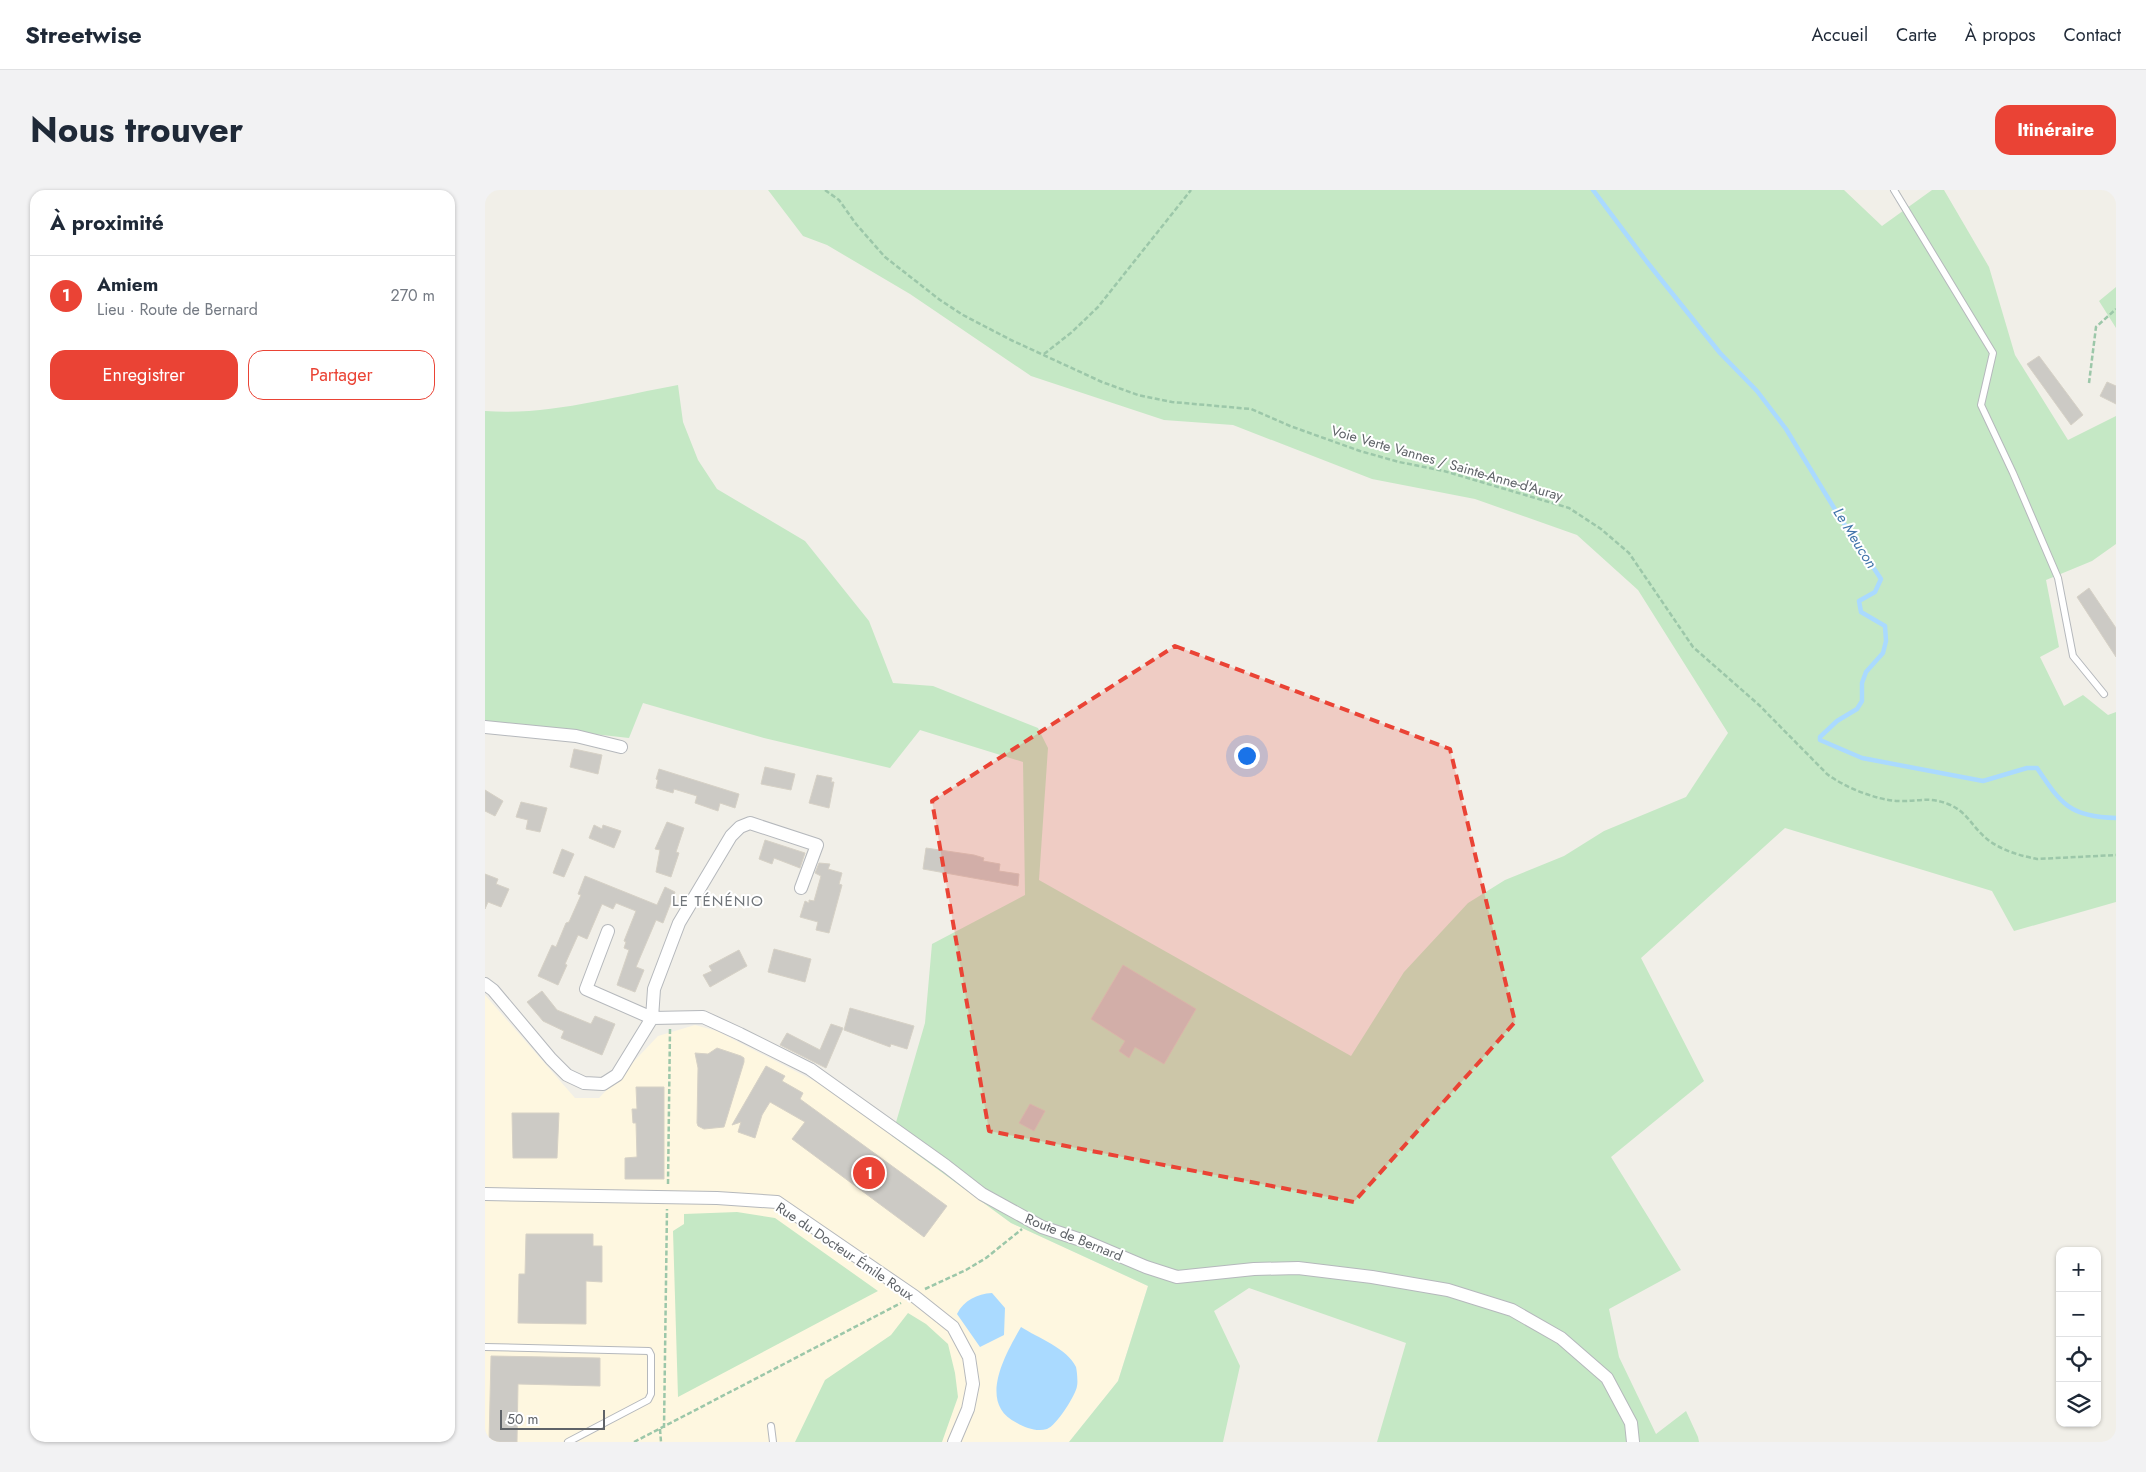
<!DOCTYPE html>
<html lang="fr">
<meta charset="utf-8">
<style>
:root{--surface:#fff;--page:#f2f2f3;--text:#1f2937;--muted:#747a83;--line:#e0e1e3;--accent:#ea4335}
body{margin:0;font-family:Jost,sans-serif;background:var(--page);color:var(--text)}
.controls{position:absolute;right:15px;bottom:15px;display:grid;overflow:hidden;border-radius:10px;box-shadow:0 1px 4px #0004}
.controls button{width:45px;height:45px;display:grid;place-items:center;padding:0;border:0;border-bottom:1px solid var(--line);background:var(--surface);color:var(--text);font:25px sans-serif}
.scale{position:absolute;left:15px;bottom:12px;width:105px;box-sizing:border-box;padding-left:5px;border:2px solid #5f6368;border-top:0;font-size:14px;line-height:18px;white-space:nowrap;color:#5f6368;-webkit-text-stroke:4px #fff;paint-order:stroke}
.you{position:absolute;left:761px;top:565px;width:18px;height:18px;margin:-12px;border:4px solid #fff;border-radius:50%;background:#1a73e8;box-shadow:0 0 0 8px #1a73e833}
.badge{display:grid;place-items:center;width:32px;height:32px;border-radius:50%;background:var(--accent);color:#fff;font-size:16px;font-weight:700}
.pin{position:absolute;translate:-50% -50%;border:2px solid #fff;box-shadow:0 1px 5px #0006}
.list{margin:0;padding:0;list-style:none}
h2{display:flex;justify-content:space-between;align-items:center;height:65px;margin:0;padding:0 20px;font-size:21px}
h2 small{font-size:16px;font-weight:400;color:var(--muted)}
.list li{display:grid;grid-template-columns:32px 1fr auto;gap:15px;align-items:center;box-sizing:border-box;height:80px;padding:0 20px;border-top:1px solid var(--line)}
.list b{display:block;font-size:19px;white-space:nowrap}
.list p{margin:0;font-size:16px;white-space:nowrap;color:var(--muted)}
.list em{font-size:16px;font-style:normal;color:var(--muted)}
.actions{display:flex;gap:10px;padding:15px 20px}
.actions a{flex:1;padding:11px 0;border:1px solid var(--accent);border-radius:15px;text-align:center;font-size:18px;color:var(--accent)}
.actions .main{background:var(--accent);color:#fff}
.icon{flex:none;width:28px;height:28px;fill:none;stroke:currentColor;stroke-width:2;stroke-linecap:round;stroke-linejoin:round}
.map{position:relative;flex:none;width:1631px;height:1252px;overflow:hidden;border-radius:15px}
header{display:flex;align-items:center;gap:30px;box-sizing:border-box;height:70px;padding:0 25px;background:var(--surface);border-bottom:1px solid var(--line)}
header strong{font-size:24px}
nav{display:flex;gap:28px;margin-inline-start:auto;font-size:18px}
.intro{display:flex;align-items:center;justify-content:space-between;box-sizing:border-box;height:120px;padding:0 30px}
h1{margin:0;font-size:35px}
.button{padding:12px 22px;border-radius:15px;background:var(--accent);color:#fff;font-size:18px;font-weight:700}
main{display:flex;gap:30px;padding:0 30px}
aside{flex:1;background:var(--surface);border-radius:15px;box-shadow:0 1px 4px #0004}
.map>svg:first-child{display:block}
.commercial{fill:#fef7e0}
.green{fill:#c5e8c5}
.water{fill:#aadaff}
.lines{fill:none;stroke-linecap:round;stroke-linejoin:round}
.stream{stroke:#aadaff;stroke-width:4.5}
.building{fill:#cccac5;stroke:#d6d1c6}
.service-casing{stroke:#b5b8bc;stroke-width:8}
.minor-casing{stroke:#b5b8bc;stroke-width:14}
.path{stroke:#9cc7a9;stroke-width:2.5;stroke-dasharray:5 2.5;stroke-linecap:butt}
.service{stroke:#fff;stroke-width:6}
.minor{stroke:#fff;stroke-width:12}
.marked{fill:#ea4335;fill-opacity:0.2;stroke:#ea4335;stroke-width:4;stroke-dasharray:10 6;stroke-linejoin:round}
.labels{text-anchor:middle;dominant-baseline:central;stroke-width:4;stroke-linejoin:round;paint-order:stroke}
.street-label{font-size:14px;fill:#5f6368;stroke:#fff}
.water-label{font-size:15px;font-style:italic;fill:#4174aa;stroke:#fff}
.neighbourhood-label{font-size:15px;letter-spacing:1px;fill:#70757a;stroke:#fff}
</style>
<header>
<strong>Streetwise</strong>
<nav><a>Accueil</a><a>Carte</a><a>À propos</a><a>Contact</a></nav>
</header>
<div class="intro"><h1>Nous trouver</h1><a class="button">Itinéraire</a></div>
<main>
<aside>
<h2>À proximité<small></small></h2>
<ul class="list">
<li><span class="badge">1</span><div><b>Amiem</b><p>Lieu · Route de Bernard</p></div><em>270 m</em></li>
</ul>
<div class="actions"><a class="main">Enregistrer</a><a>Partager</a></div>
</aside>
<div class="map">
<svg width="1631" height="1252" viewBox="0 0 1631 1252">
<rect width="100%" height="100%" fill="#f1efe8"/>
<!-- commercial -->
<path class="commercial" d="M0,805L90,908H114L173,846L210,835L232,841L343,898L526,1033L663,1096L633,1191L584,1252H0Z"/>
<!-- green -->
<path class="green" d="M283,0H1359L1397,36L1447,0H1459L1504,77L1530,165L1583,250L1631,226V354L1607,371L1561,390L1574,457L1555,467L1579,516L1598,505L1623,525L1631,522V712L1529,741L1507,701L1300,638L1156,768L1219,891L1126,967L1196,1080L1124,1119L1134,1167L1171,1244L1201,1221L1213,1247L1214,1252H892L921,1153L764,1098L729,1121L755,1176L738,1252H584L633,1191L663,1096L526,1033L407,946L440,833L447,754L540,705L538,572L435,540L405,578L279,548L158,513L144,548L0,532V221C63,226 131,206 193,195L198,232L213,270L232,299L320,351L384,431L408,493L448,496L553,538L563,558L554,690L866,866L919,782L983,713L1020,690L1079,666L1119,641L1201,607L1243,543L1153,400L1092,345L990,309L887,289L748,235L679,230L546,186L425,104L342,55L318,46Z
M1631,97V138L1614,111Z
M252,1022L290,1028L393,1101L193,1207L188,1041L199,1034V1024Z
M423,1123L441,1134L463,1154L470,1183L473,1207L457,1252H310L340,1190L406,1145Z"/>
<!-- water -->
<path class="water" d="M507,1103L520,1118L519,1145L495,1157L472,1124C479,1110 492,1104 507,1103Z
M536,1137C553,1148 582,1158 591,1177C592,1181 593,1192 592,1196C591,1205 571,1236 562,1239C552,1242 541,1238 532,1233C492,1214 520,1165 536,1137Z"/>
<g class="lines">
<!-- stream -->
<path class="stream" d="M1108,0L1162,72L1235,163L1272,201L1301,239L1354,326L1396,389L1390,402L1374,411L1376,422L1400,436L1401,451L1398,463L1381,482L1377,493V511L1372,519L1352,531L1335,547V550L1377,568L1498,591L1542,578H1552C1576,614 1585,627 1631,628"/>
</g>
<!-- building -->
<path class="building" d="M1554,166L1598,225L1586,235L1542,174Z
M1622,192L1631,196V214L1615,206Z
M1604,398L1631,438V467L1592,407Z
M89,559L117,565L113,584L85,577Z
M280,577L310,584L306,600L276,594Z
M174,579L254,604L250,618L235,613L233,621L210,613L212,606L189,599L188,603L171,598L173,590L171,589Z
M332,585L347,588L346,592H349L344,618L324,613Z
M0,600L18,611L10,626L0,621Z
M36,612L62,618L55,642L41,639L43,630L31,627Z
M182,632L199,638L191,662L194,663L186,687L171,682L175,660L170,659Z
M109,635L117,639L118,635L136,641L129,658L104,648Z
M280,650L320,663L315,678L289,668L287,674L274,669Z
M441,658L489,665L499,668L498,671L515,674L514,681L534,684L533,696L438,679Z
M77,659L89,664L79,687L68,683Z
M334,673L345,674L343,679L357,683L354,694L357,695L344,743L331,740L333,732L315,727L320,711L324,713V710L329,711L336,686L330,683Z
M0,684L13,689L11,694L24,699L16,717L3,712L0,719Z
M100,686L172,715L180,697L190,702L178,733L171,730L151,777L159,780L150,802L132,795L144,760L139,758L141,752L139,751L151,721L131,713L128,719L117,714L102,749L93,745L80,774L82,775L73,795L53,786L67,755L71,757L81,733L84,732L96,705L93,704Z
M289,759L326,769L320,792L283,782Z
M254,760L262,776L225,797L218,785L227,781L224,776Z
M638,775L711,819L679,874L650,857L644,868L634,861L640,851L606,829Z
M57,801L72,820L106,834L110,826L130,834L117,865L76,848L79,841L58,831L42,812Z
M365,818L429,836L422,859L406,854L405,857L359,840Z
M346,834L358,838L341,878L295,855L302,843L335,860Z
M232,858L256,866L259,868V872L239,937L219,939L213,936L212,933L213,878L210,863L223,864Z
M281,876L300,886L297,891L318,903L315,909L462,1016L439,1047L307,949L320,932L285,912L277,925L270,948L253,942L256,932L247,935Z
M151,897H179V989H140V968L152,967L151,933H148L147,919H152Z
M545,914L560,921L549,941L534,933Z
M27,923H74L72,968H28Z
M41,1044H108V1056H117V1092L101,1091V1134L33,1133L34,1084H40Z
M6,1166L115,1168V1196L33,1194L32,1252H4Z"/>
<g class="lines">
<defs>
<path id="service" d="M1409,0L1508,163L1496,215L1528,283L1573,388L1588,466L1619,504
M0,1157L164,1161L166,1165V1204L163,1210L83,1252
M286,1236L288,1252"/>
<path id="minor" d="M0,537L91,546L136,557
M123,741L101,799L167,828L169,799L194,733L246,646L255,637L265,633L332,655L316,698
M0,794L8,800L66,869L82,885L99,893L118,894L132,885L167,828L218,827L255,844L325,879L461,976L497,1004L557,1037L602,1052L661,1077L692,1087L769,1079L813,1078L887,1087L963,1100L1027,1120L1076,1148L1122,1188L1146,1233L1148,1252
M0,1004L232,1008L292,1012L429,1106L468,1137L484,1167L488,1194L483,1219L469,1252"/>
</defs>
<!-- service casing -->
<use href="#service" class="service-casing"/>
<!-- minor casing -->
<use href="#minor" class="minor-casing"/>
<!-- path -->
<path class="path" d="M340,0L354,10L371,34L400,67L455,110L478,125L526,150L617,192L653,205L687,212L766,219L805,236L875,261L914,272L959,281L1084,318L1116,339L1144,363L1208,457L1274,515L1342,584C1359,597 1391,610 1413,611C1432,612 1443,606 1463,614C1483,622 1486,636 1502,649C1515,660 1536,666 1552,669L1631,665
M559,164L587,142L613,117L706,0
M1604,193L1611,137L1631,119
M183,994L185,839
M440,1099L481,1080L501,1068L537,1039
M179,1238L182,1019
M175,1239L176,1252
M149,1252L416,1113"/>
<!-- service -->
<use href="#service" class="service"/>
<!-- minor -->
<use href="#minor" class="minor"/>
</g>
<!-- marked area -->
<path class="marked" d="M690,456L965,559L1030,832L869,1012L504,941L447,611Z"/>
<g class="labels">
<!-- street labels -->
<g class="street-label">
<text transform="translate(962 273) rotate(16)">Voie Verte Vannes / Sainte-Anne-d'Auray</text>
<text transform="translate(589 1047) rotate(22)">Route de Bernard</text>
<text transform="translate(360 1061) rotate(34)">Rue du Docteur Émile Roux</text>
</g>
<!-- water labels -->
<g class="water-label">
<text transform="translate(1370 348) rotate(58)">Le Meucon</text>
</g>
<!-- neighbourhood labels -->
<g class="neighbourhood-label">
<text x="233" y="711">LE TÉNÉNIO</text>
</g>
</g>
</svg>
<div class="controls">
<button>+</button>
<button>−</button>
<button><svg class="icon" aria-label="locate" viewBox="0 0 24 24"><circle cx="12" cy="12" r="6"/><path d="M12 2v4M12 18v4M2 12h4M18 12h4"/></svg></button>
<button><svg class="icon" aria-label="layers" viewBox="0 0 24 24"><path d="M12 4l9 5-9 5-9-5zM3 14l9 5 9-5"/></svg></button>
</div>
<div class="scale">50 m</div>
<div class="you"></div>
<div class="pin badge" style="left:384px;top:983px">1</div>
</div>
</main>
